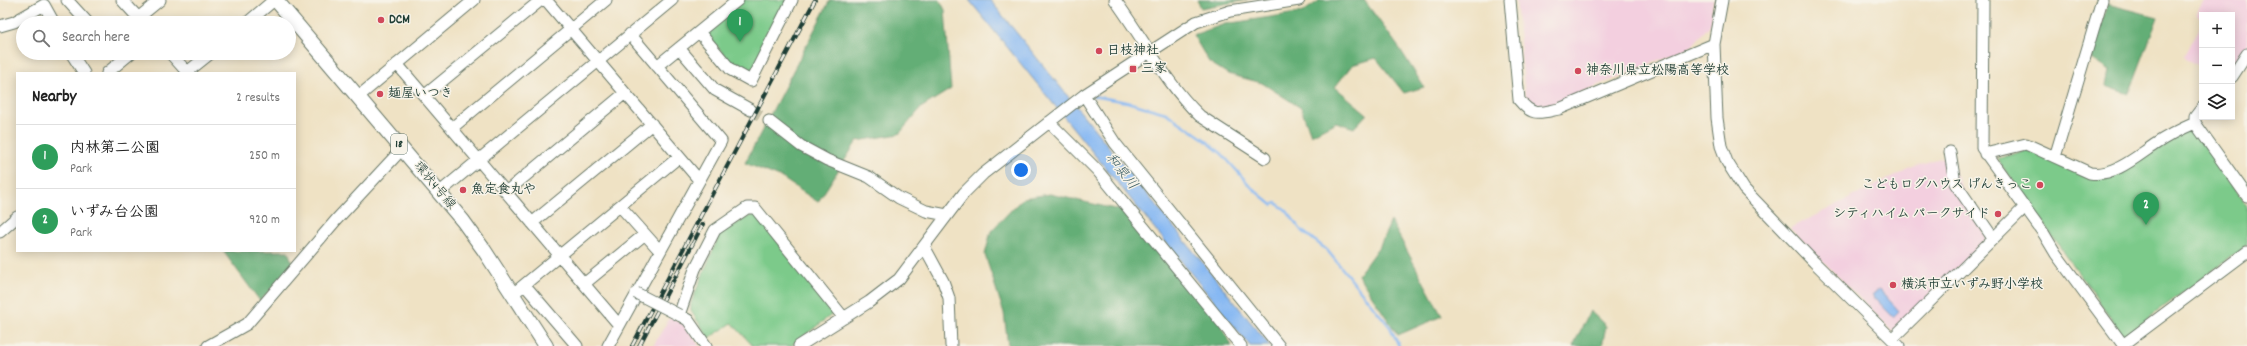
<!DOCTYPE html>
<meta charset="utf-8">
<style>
:root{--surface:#fff;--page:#f2f2f2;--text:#222;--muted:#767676;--line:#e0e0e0;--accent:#d1495b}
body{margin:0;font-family:Dekko,"Klee One",sans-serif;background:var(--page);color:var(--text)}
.controls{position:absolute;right:12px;top:12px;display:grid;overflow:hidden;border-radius:0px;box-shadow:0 2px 10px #0003}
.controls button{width:36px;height:36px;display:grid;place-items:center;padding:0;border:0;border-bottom:1px solid var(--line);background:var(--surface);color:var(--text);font:20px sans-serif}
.you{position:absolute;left:1021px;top:170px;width:14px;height:14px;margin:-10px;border:3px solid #fff;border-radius:50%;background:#1a73e8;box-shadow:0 0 0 6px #1a73e833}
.badge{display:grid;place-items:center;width:26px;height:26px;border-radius:50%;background:var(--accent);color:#fff;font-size:13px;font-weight:700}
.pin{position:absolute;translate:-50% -33px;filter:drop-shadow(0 1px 2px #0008)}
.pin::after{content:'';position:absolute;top:21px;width:14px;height:12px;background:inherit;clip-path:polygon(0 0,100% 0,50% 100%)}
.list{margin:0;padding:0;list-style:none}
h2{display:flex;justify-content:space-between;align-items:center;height:52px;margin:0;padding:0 16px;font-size:17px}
h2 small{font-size:13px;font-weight:400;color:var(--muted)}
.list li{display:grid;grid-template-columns:26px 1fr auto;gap:12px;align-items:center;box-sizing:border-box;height:64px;padding:0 16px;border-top:1px solid var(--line)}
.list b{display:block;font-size:15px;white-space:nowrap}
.list p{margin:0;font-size:13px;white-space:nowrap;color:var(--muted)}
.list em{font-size:13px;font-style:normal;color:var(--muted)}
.icon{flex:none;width:22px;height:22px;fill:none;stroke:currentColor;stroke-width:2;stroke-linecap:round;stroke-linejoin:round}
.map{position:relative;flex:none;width:2247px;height:346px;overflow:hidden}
.search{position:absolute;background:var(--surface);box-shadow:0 2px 10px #0003;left:16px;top:16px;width:280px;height:44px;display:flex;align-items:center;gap:10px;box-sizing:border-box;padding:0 14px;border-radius:22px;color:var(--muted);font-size:15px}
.panel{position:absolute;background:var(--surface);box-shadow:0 2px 10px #0003;left:16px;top:72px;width:280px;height:180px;border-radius:0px}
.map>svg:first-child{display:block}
.built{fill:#f3cfdf}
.green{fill:#7bca8a;stroke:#4d845f}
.forest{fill:#64ae76;stroke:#427655}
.water{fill:#86b8f3;stroke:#527a94}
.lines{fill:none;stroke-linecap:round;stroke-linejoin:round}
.stream{stroke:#86b8f3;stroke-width:2.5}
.minor-tunnel{stroke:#c5c1a7;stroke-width:11;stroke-dasharray:11 5.5;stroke-linecap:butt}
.minor-casing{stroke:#687766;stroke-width:13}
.major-casing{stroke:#687766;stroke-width:16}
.minor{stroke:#fff;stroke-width:11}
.major{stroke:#fff;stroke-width:14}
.rail-casing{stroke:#1f3d34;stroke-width:4}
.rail{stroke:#f7f3e8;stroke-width:2.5;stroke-dasharray:8;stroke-linecap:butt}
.minor-bridge-casing{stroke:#687766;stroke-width:13;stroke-linecap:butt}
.minor-bridge{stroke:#fff;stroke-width:11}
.poi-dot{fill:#d1495b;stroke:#f7f3e8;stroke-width:1.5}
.labels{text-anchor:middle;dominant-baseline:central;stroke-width:3;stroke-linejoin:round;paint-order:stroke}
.shield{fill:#f7f3e8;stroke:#60746a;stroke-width:1}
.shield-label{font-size:12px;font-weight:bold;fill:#1f3d34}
.poi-label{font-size:13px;font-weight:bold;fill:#1f3d34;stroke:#f7f3e8;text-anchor:start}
.street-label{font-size:13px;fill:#1f3d34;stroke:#f7f3e8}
.water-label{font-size:14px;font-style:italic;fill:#395c64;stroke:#f7f3e8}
</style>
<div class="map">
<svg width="2247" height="346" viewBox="0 0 2247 346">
<rect width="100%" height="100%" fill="#f7f3e8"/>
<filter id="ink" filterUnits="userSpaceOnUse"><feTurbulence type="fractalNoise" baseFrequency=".025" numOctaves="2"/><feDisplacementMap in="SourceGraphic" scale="8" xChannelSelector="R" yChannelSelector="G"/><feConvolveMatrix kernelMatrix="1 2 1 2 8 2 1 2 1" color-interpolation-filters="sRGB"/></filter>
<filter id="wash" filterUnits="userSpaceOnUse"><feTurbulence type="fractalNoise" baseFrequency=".012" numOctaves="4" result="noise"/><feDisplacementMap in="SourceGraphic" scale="16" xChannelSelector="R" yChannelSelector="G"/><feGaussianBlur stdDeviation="0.9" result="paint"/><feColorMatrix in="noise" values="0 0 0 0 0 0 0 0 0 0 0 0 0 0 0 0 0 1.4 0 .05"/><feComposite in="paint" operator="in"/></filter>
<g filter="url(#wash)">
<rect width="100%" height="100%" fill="#efe2c4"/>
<!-- built -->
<path class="built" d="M1516,0H1713L1710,25L1692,46L1558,102L1542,106L1530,102L1525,95Z
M2203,0H2247V50L2232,71V15H2202V21L2198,14V10Z
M2202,24V67L2185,59L2184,56Z
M1947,156L1987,238L1893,332L1790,228L1917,165Z
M670,317L685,323L699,346H653Z"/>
<!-- green -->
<path class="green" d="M744,0H788L750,75L735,68L705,32Z
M2193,128L2247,206V245L2127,334H2122L1997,159L2027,150L2089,177Z
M755,213L835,312L791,346H753L732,323L709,338L691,311V303L720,233Z"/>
<!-- forest -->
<path class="forest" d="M830,0H940L945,10L951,89L922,107L899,134L857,141L818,202L782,178L745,163Z
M1197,0H1247L1201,8Z
M1320,0H1364L1400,49L1424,87L1404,93L1376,58L1352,65L1335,87L1367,114L1354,128L1336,122L1311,135L1301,108L1262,83L1228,74L1209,62L1193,35L1225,24L1303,12Z
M2107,4L2158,17L2129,94L2106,86L2109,71L2091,59Z
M1050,194L1128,212L1212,307L1232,346H1008L1004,313L985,255L991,231L1023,198Z
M1391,221L1442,316L1398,335L1358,275L1380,245Z
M223,251H288L293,265L260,301Z
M1590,311L1606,326L1602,346H1573Z"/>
<!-- water -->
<path class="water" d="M969,0H990L1270,346H1250Z
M1879,289L1899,311L1893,317L1872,295Z"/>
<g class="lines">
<!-- stream -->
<path class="stream" d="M1093,96L1127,102L1166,113L1204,139L1222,154L1253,189L1272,205L1276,203L1286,210L1301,230L1327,250L1390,327L1399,346"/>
</g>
</g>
<g filter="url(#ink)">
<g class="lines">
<!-- minor-tunnel -->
<path class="minor-tunnel" d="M751,110L769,121"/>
<defs>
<path id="minor" d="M67,0L88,23
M122,0L143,23
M546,0L699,180
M1115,0C1143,38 1166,84 1200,116L1265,158
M1510,0L1519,100C1533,117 1539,113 1559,109L1714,44
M1722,0L1714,44L1717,118L1721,146L1727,162L1744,189L1814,262L1899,346
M1983,0L1982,148L2044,234L2056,254L2124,346
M138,18L160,0
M247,23L274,0
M0,26L14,22L44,5L54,23
M699,32L731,70L751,81L792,0
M679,48L715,90L751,110
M71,53L84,73
M170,53L187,72
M397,64L619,325
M657,66L738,0
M107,73L131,53
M186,73L211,53
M2232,77L2247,54
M1084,95L1115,143L1279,346
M359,96L474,0
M424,96L541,0
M2202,108L2195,117V123L2247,196
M769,121L801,146L827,160L869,177L899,198L926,211L947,215
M1049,122L1097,170L1241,346
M452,128L606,0
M1950,152L1955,183L1993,238
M1985,154L2026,144L2090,173C2114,177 2136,157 2154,145C2167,136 2181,129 2195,123
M2055,157L2102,0
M440,192L672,0
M506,192L625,93
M620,206L660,251
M532,223L652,124
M0,232L17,217
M924,246L943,281L949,298L951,346
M584,284L645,234
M529,290L577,346
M513,294L679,157
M1892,339L2024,208
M2123,345L2247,252
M208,346L247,324L337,219L403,148
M608,346L721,141L630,34
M706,346L688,320L679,315L695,269L715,230L747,208H755L844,318
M799,346L869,302L899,279L964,193L983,174L1084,95L1196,22L1230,11L1299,0"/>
<path id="major" d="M276,0L463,221L484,250L546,346"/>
</defs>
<!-- minor casing -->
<use href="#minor" class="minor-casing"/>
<!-- major casing -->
<use href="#major" class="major-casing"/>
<!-- minor -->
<use href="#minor" class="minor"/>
<!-- major -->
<use href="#major" class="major"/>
<defs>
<path id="rail" d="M632,346L815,0
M639,346L703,224"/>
</defs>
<!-- rail casing -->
<use href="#rail" class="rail-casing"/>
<!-- rail -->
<use href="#rail" class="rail"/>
<defs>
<path id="minor-bridge" d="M636,293L679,315"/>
</defs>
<!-- minor-bridge casing -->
<use href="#minor-bridge" class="minor-bridge-casing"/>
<!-- minor-bridge -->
<use href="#minor-bridge" class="minor-bridge"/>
</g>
</g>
<!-- markers -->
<g class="poi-dot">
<circle cx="381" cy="20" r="4"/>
<circle cx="1099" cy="51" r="4"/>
<rect x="1129" y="65" width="8" height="8" rx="2"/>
<circle cx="1578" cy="71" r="4"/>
<circle cx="380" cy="94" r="4"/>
<circle cx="2040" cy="185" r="4"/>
<circle cx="463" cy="190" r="4"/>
<circle cx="1998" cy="214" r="4"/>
<circle cx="1893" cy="285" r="4"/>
</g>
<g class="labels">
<!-- shield labels -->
<rect class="shield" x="391" y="134" width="16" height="20" rx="3"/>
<g class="shield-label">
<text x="399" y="144">18</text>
</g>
<!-- poi labels -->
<g class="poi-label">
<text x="389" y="20">DCM</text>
<text x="1107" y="51">日枝神社</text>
<text x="1141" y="69">三家</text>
<text x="1586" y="71">神奈川県立松陽高等学校</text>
<text x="388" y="94">麺屋いつき</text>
<text x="2032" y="185" text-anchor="end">こどもログハウス げんきっこ</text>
<text x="471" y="190">魚定食丸や</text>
<text x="1990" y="214" text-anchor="end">シティハイム パークサイド</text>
<text x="1901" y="285">横浜市立いずみ野小学校</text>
</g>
<!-- street labels -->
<g class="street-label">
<text transform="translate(434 186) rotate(50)">環状4号線</text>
</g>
<!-- water labels -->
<g class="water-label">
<text transform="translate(1121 172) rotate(52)">和泉川</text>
</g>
</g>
</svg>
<div class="controls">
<button>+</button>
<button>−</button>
<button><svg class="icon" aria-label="layers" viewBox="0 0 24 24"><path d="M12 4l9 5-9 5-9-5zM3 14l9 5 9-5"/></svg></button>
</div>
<div class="you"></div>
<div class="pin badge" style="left:740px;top:42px;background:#2e9e5b">1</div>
<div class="pin badge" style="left:2146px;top:225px;background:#2e9e5b">2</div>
<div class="search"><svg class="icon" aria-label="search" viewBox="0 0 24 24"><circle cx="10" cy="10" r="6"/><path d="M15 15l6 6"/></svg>Search here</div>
<section class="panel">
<h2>Nearby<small>2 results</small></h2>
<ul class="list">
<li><span class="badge" style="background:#2e9e5b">1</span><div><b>内林第二公園</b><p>Park</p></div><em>250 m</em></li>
<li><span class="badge" style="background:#2e9e5b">2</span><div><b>いずみ台公園</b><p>Park</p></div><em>920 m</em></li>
</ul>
</section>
</div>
